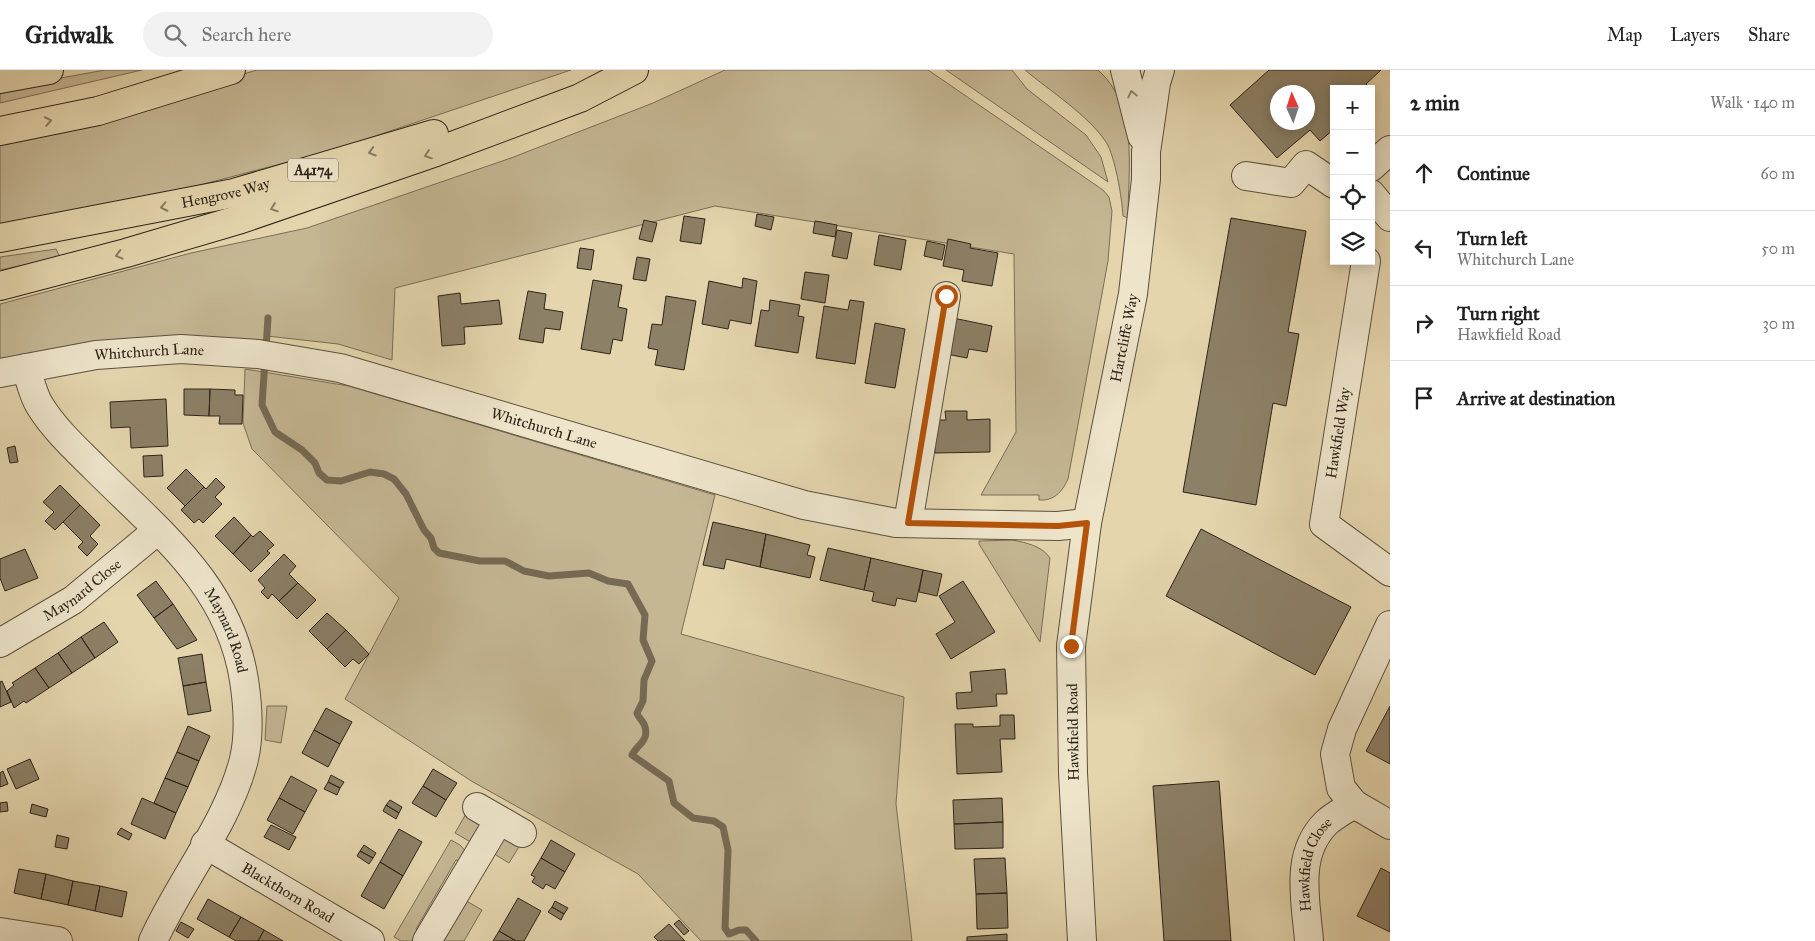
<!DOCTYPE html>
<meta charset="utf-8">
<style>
:root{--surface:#fff;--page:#f2f2f2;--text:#222;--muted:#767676;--line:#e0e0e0}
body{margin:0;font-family:"IM FELL Great Primer",serif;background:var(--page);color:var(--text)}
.controls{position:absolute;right:15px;top:15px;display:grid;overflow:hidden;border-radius:0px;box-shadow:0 2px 12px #0003}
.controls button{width:45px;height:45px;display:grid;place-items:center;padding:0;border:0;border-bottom:1px solid var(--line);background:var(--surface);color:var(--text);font:25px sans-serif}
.compass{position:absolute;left:1270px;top:15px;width:45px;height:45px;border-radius:50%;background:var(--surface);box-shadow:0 2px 12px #0003;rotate:357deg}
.stop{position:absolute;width:15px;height:15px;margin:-11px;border:4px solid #b45309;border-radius:50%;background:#fff}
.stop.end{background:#b45309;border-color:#fff;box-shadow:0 1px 5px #0008}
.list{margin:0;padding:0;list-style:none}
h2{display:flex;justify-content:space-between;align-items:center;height:65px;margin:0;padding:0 20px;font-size:21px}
h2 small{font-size:16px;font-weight:400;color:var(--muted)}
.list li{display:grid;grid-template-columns:32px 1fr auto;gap:15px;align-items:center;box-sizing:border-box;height:75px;padding:0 20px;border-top:1px solid var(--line)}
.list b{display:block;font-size:19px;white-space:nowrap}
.list p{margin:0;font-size:16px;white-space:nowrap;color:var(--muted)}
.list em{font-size:16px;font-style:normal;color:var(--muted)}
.icon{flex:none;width:28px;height:28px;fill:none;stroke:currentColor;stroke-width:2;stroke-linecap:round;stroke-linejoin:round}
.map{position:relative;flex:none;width:1390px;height:871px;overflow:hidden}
header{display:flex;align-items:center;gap:30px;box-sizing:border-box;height:70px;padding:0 25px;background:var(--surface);border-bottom:1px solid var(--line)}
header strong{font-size:24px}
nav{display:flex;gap:28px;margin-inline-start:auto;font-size:18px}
.search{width:350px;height:45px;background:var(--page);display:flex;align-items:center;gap:12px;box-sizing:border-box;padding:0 18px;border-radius:28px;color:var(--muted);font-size:19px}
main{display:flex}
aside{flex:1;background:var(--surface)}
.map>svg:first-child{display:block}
.green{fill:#c5b794;stroke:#796e56}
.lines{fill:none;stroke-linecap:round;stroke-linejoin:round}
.stream{stroke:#766a54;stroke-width:7}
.building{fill:#8c8066;stroke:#2d2419;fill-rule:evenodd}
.minor-casing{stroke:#5b503e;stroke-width:30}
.highway-casing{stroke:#2d2419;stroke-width:30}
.minor{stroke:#ede4ca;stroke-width:28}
.highway{stroke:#e4d5ad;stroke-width:28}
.oneway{stroke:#8d8472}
.oneway2{stroke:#887c63}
.route{stroke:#b45309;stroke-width:6}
.labels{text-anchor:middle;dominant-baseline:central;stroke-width:5;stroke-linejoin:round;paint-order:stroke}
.shield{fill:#ede4ca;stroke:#675e4e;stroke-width:1}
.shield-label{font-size:14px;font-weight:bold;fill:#2d2419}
.street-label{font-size:15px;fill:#2d2419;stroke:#ede4ca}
</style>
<header>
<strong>Gridwalk</strong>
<div class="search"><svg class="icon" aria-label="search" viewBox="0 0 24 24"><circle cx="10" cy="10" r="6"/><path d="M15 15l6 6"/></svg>Search here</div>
<nav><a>Map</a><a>Layers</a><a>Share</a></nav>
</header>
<main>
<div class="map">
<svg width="1390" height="871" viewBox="0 0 1390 871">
<rect width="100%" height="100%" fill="#e4d5ad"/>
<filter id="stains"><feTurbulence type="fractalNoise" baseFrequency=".004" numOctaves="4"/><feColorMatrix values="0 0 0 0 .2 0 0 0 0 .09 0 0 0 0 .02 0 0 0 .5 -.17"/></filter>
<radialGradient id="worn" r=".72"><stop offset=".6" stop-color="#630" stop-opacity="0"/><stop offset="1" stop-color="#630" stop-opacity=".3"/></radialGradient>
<!-- green -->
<path class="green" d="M105,0H142L0,33V19Z
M257,0H571L334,80L150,128L0,155V69L105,45Z
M725,0H928L1103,120L1109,127L1112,141L1108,191L1068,409C1062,422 1054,431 1039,430V425H981L1016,362L1014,184L715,136L395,218L392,290L338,274L267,266L261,271L158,267L85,273L0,291V234L191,183L307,158L511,88L653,33Z
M946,0H1012L1027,19L1086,65L1101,87L1108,112Z
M1025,0H1098C1139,36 1128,99 1128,148L1123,146C1122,128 1115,86 1106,72C1088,45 1050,21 1025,0Z
M56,179L60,187L0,200V187Z
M245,299L349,316L715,425L681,564L904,627L896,734L912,871H701L638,804L473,712L345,629L399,528L252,379L243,353Z
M1013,470C1027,473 1042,476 1050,488L1040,572L979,474V471Z
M267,636H287L281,673L265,670Z
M467,742L479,751L480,758L474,774L455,763Z
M507,768L522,772L509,793L491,782L501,770Z
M451,770L460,775L468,784L464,791L456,790L416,859L420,867L417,871H401L394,867Z
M463,829L482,840L464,871H437Z"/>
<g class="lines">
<!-- stream -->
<path class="stream" d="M266,279L268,248
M265,290L262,335L275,362L302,380L315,393L319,403L327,410L341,411L370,402L384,404L394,409L406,424L424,460L431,468L434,478L439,483L480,491H505L524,501L549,506L589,503L608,511L628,514L645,545L643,570L652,591L644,610L643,631L637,643C638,648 644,651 645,657C649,671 637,675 632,685L669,711L674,733L693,748L714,751L723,757L728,780L725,858L729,864L739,860H746L756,871"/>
</g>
<!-- building -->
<path class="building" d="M1269,0H1381L1366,14L1370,19H1334V59L1320,71L1310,60L1277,88L1230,35ZM1278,22H1308V52H1278Z
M757,144L774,147L771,160L755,156Z
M684,146L705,149L701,174L680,171Z
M1231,148L1306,161L1288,262L1299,264L1286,336L1273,333L1256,435L1183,422Z
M644,150L657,153L652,172L639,169Z
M815,151L837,155L835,167L813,163Z
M837,160L852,163L847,189L832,186Z
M879,165L906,170L901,200L874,195Z
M948,169L971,174L970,178L998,183L992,216L962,211L964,200L943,196Z
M927,171L945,175L942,190L924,186Z
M580,178L594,180L591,200L577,198Z
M637,187L650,189L646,211L633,209Z
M805,202L829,205L825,233L801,229Z
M743,208L757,211L751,254L730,250L728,259L702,254L709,211L742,218Z
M593,210L622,215L618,237L627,239L622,271L613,269L610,284L581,279Z
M528,221L546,224L544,239L563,242L560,260L545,258L543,273L519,269Z
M460,223L461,234L499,230L502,254L464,257L465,274L442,276L438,226Z
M666,226L696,231L684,300L655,295L658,280L648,278L652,254L662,255Z
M770,230L800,235L798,246L804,247L798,283L755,276L761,240L769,241Z
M850,230L864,232L855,294L816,288L824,236L848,240Z
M953,248L992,256L987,282L969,279L967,288L946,284Z
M875,253L905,259L895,318L865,313Z
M184,319H210L209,346L184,345Z
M210,319L235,320V325H243L242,354H219L220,346H209Z
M166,329L168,376L131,378L130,357L111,358L110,332Z
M945,341H967V350L990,349V382L935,383L934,350H946Z
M15,376L18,392L10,393L7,378Z
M162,385L163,406L144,407L143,386Z
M186,399L204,417L185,436L167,418Z
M216,408L225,417L215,427L222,434L203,453L199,449L194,453L181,440L204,417L206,419Z
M60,415L80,435L55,460L45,451L54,442L43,432Z
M80,435L100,455L90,466L98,474L87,486L78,477L83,472L63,452Z
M234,447L251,465L233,484L215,466Z
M713,452L766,464L760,497L726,489L724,499L703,495Z
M1201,459L1351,537L1315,605L1166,526Z
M260,461L274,475L267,481L270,483L251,502L233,484L251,465L253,467Z
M766,464L810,475L807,485L815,487L810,508L760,497Z
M828,478L871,488L864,520L820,510Z
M25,479L38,508L5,521L0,508V489Z
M284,484L296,496L289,504L298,513L279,531L272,524L268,529L261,522L265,518L258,510Z
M871,488L923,500L916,532L897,528L895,536L872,531L874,522L864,520Z
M923,500L942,504L937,526L919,522Z
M156,511L173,534L154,548L137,525Z
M963,511L995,562L951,589L936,564L955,552L939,526Z
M298,513L316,530L297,549L279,531Z
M173,534L197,570L177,579L154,548Z
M327,543L346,560L327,579L309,561Z
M104,552L118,572L95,588L81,567Z
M346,560L369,584L359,594L353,589L345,597L327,579Z
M81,567L95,588L72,603L58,583Z
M58,583L72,603L49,618L35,598Z
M202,584L206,612L183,616L178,588Z
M35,598L49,618L26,633L24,631L14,638L7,621L14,615L12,613Z
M1005,599L1007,624H996L997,636L957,639L956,623L972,622L970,602Z
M2,611L11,632L0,637V612Z
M206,612L211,641L188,645L183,616Z
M1390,636V694L1366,681Z
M326,638L352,652L340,674L314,660Z
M1000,645H1014L1015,669H1000L1002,702L957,704L955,654H973V657L1000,656Z
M188,656L210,666L199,691L177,682Z
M314,660L340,674L328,697L302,683Z
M177,682L199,691L188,717L165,708Z
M30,689L39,709L16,719L7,699Z
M433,699L457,713L446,730L423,716Z
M3,701L8,714L0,717V703Z
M331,705L344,712L340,718L328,712Z
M291,706L317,720L305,742L279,728Z
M165,708L188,717L176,743L154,733Z
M1219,711L1231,871H1164L1153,716Z
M328,712L340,718L337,725L324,719Z
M423,716L446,730L436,747L412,733Z
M142,728L176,743L165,769L131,754Z
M279,728L305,742L293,764L267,750Z
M1002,728L1003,752L954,754L953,730Z
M390,730L402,737L399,743L386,735Z
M7,732L8,741L0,742V733Z
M32,734L48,739L46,747L30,743Z
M386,735L399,743L396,749L383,741Z
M1003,752V778L955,779L954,754Z
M271,755L296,767L289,780L264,767Z
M121,758L132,764L129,770L117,764Z
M399,759L422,772L403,806L380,792Z
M57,765L69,768L67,779L55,777Z
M551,770L575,784L565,802L541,788Z
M364,775L376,783L373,788L360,781Z
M360,781L373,788L369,794L357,786Z
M541,788L565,802L555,819L546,814L543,819L532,812L535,807L531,805Z
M1005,788L1007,823L976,824L974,789Z
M380,792L403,806L384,839L361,826Z
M1381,798L1390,803V862L1357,846Z
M19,799L46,804L41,829L14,823Z
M46,804L73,811L68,835L41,829Z
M73,811L100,816L95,841L68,835Z
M100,816L127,822L122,847L95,841Z
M1007,823L1008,858L977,859L976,824Z
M518,828L541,841L524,871H516L499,861Z
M208,829L241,847L229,867L197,849Z
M555,831L568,838L564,844L552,837Z
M552,837L564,844L561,850L548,842Z
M241,847L264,860L258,871H236L229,867Z
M679,850L689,861L684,865L674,854Z
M181,852L194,859L188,868L176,861Z
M669,854L685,871H658L654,867Z
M264,860L283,871H258Z
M499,861L516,871H493Z
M1007,864V871H967V867Z"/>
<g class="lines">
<defs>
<g id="minor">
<path d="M1125,0L1142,66"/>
<path d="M1371,97L1390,80"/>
<path d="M1246,106L1291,113L1306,95L1334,114"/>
<path d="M1371,124L1390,147"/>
<path d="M1366,191L1324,454L1390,502"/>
<path id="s1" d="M26,298C30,310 33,325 40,336C55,360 76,379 95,398C160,463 229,515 244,610C248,636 250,663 244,689C229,751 180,811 153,871"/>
<path id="s2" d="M0,303L96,285L181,279L258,284L340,298L804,435L896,453L1058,456L1087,453"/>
<path d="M908,453L946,226"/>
<path d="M1390,555L1342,659L1335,684L1341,718L1354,734L1390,755"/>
<path id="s3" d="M0,573L73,530L158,460"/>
<path d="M477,737L522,763"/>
<path id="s4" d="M205,774L370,871"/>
<path d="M0,862L58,871"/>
<path d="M427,871L499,750"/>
<path id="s5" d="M1082,871L1073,703L1071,576L1087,453L1133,224L1146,109V82L1156,13L1160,0"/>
<path id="s6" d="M1309,871C1306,831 1294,785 1326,753C1333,746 1345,740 1354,734"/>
</g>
<g id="highway">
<path d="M0,9L49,0"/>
<path d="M0,61L98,41L231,0"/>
<path id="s7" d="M0,168L234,123L434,64"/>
<path d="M0,216L126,183L241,149L436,82L580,28L634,0"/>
</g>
</defs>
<!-- minor casing -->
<use href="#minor" class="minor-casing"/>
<!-- highway casing -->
<use href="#highway" class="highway-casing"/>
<!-- minor -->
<use href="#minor" class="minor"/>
<!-- highway -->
<use href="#highway" class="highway"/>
</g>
<!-- one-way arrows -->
<defs><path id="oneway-chevron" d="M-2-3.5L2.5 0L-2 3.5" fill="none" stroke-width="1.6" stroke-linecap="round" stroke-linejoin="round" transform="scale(1.25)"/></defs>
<use class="oneway" href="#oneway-chevron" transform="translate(1132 24) rotate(-103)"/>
<g class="oneway2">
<use href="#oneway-chevron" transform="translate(48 51) rotate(-11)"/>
<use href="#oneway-chevron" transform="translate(372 82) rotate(164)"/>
<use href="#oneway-chevron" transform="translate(428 85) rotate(161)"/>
<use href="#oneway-chevron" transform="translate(164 137) rotate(168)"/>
<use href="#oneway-chevron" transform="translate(274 138) rotate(161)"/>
<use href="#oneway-chevron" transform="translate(119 185) rotate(165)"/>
</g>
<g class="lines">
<!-- route -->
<path class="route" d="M946,226L908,453L1058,456L1087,453L1071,576"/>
</g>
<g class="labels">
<!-- shield labels -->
<rect class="shield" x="288" y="88.5" width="50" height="23" rx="4"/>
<g class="shield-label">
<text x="313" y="100">A4174</text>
</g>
<!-- street labels -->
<g class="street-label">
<text stroke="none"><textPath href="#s7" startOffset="230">Hengrove Way</textPath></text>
<text stroke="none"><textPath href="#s5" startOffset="608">Hartcliffe Way</textPath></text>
<text stroke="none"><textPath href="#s2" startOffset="151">Whitchurch Lane</textPath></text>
<text stroke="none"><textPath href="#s2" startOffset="556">Whitchurch Lane</textPath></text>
<text transform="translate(1338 363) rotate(-81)">Hawkfield Way</text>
<text stroke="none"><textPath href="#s3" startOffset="98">Maynard Close</textPath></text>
<text stroke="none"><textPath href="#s1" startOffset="335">Maynard Road</textPath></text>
<text transform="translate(1073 662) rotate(-91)">Hawkfield Road</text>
<text stroke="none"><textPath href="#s6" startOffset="79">Hawkfield Close</textPath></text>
<text stroke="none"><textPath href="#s4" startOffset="96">Blackthorn Road</textPath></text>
</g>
</g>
<rect width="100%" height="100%" filter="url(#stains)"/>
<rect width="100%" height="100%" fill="url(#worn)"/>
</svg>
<div class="controls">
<button>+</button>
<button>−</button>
<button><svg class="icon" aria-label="locate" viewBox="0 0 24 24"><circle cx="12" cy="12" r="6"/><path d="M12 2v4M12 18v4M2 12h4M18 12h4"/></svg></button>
<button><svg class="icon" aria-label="layers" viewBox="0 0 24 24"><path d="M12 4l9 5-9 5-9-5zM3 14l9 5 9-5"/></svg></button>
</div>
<svg class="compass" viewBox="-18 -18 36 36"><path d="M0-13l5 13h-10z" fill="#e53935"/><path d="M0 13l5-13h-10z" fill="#767676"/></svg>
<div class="stop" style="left:946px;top:226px"></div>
<div class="stop end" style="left:1071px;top:576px"></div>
</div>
<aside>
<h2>2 min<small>Walk · 140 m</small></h2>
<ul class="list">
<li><svg class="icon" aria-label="ahead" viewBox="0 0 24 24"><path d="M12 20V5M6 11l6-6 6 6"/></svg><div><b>Continue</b></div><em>60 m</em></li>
<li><svg class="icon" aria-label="left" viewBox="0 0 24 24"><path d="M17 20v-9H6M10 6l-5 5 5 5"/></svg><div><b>Turn left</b><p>Whitchurch Lane</p></div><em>50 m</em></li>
<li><svg class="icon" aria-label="right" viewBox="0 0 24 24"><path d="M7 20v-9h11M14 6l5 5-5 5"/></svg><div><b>Turn right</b><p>Hawkfield Road</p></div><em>30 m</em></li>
<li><svg class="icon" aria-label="arrive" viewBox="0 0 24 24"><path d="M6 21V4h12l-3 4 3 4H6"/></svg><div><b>Arrive at destination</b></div></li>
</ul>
</aside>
</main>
